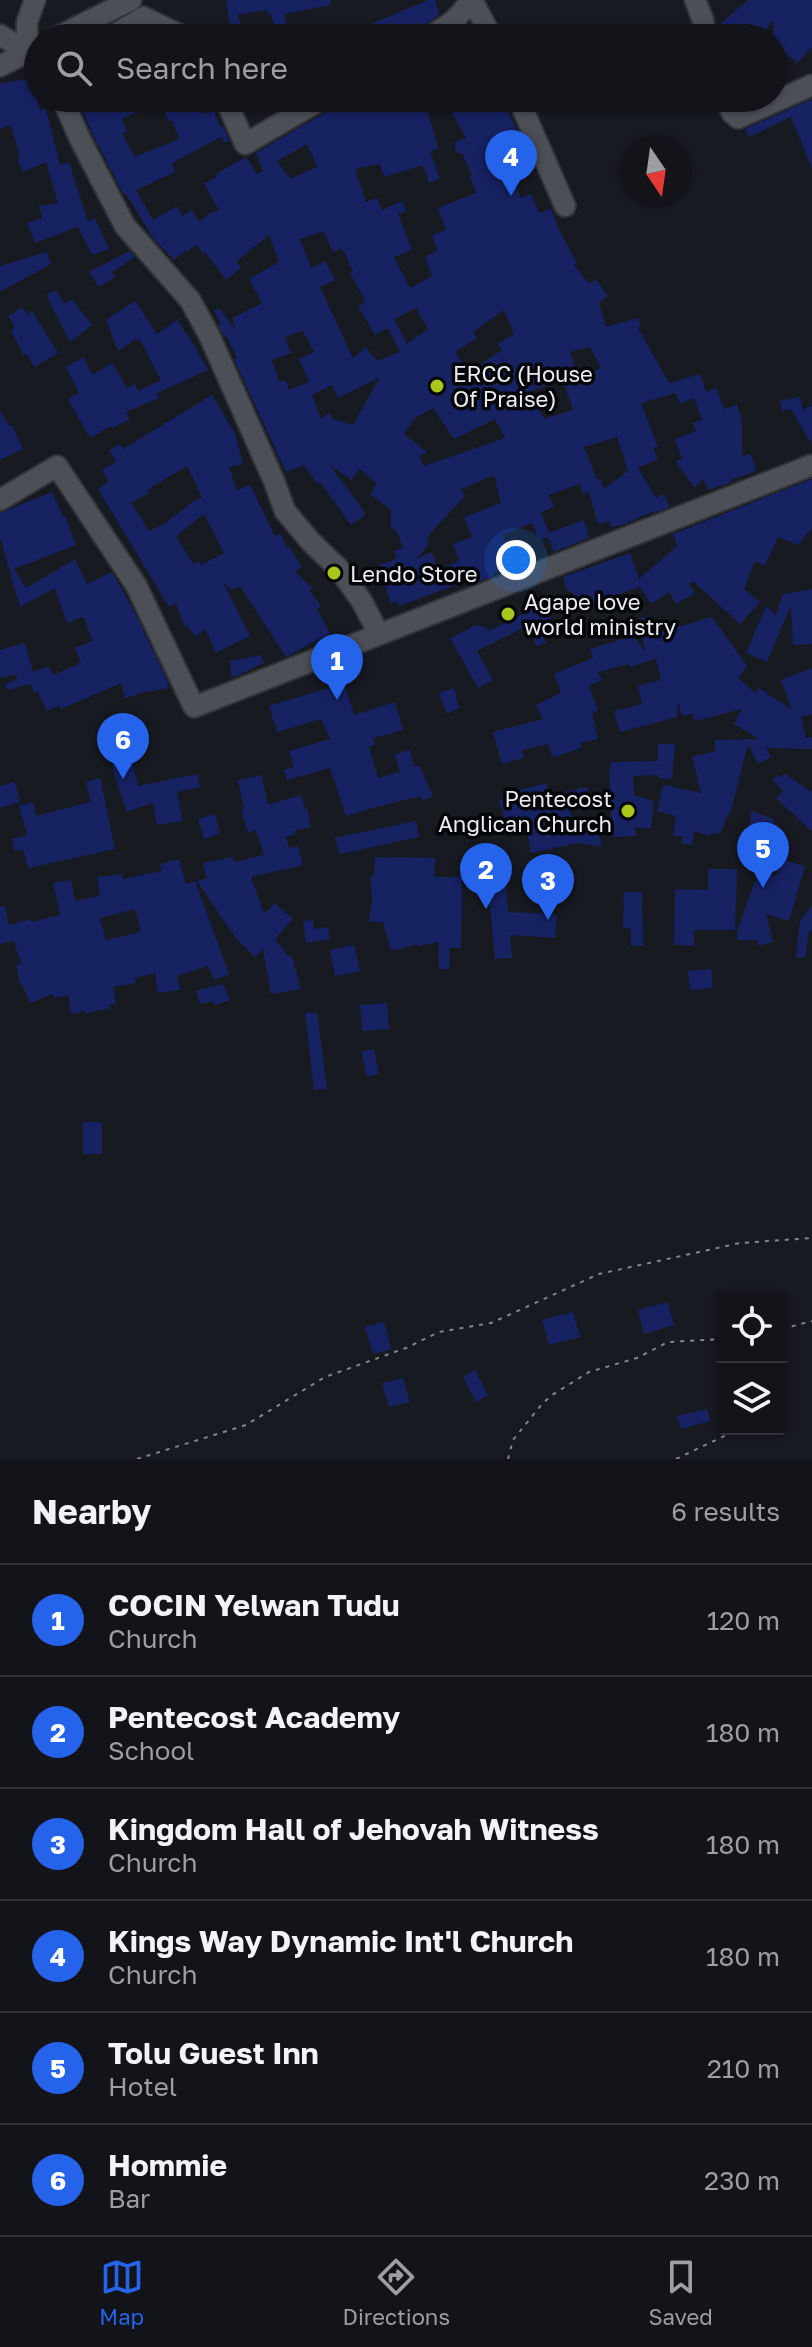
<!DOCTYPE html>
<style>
:root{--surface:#121419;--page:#1b1d22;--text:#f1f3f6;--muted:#9c9ea2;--line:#313338;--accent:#2563eb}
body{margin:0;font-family:"Golos Text",sans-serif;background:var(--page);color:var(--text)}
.controls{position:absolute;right:24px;bottom:24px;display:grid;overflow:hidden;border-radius:8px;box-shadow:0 2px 6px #0004}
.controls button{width:72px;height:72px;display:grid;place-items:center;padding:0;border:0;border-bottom:2px solid var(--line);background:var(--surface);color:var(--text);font:40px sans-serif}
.compass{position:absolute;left:620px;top:136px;width:72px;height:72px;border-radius:50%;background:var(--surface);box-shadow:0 2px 6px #0004;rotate:167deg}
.you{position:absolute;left:516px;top:560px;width:28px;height:28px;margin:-20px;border:6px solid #fff;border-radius:50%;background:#1a73e8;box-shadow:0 0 0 12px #1a73e833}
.badge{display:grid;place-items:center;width:52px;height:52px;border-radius:50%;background:var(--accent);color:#fff;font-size:26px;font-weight:700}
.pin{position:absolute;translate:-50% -66px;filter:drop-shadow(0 2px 4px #0008)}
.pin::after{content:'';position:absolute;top:42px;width:28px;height:24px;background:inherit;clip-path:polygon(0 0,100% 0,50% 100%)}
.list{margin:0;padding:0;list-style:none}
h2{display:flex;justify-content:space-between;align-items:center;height:104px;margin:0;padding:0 32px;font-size:34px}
h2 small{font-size:26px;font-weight:400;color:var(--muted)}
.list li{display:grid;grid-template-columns:52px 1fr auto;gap:24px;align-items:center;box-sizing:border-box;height:112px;padding:0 32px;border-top:2px solid var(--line)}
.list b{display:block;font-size:30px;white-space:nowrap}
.list p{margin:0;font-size:26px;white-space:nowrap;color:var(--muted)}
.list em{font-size:26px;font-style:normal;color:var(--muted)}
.icon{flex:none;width:44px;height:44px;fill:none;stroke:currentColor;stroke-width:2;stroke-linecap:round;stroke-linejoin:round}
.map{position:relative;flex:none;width:812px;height:1459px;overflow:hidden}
.search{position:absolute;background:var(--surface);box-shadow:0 2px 6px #0004;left:24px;right:24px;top:24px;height:88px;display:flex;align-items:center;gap:20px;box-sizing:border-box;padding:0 28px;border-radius:44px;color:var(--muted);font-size:30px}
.sheet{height:776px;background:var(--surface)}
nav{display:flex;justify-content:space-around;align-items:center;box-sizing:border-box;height:112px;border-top:2px solid var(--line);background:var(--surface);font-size:22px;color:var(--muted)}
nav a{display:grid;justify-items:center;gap:4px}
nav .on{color:var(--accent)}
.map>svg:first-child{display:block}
.building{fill:#172262;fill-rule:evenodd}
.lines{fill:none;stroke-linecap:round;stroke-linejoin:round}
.minor-casing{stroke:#323438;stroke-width:24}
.path{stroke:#84868c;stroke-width:2;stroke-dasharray:4 6;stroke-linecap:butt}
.minor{stroke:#4d4f57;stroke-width:20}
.poi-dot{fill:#a9c71a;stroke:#050608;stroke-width:3}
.labels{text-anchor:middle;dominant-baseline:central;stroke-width:7;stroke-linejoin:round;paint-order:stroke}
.poi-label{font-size:22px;fill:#ebedf2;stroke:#050608;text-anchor:start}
</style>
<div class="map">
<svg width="812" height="1459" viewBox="0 0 812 1459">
<rect width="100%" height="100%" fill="#181a21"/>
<!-- building -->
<path class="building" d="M226,0H330V5L284,14L290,38H277L271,14L268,15L267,10L237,15L246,38H200L230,26Z
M428,0H435L439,15L417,30L380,38H338Z
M748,0H812V47L797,63L774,42V19L759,38H732L720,24Z
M31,78L40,110L46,109L60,165L69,162L88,222L95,218L109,249L92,255L78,227L35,243L27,223L42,218L39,206L58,203L46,162L23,172L17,159L20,158L11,125L0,129V84Z
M78,98H160L141,107L142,110L122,119L127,132L122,134L135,157L179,139L172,120L168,121L161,98H198L202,114L214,110L220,127L223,125L229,140L224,143L221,137L176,161L172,164L175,172L136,190L153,220L177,206L183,216L192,210L199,222L211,213L219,210L204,184L218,176L216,174L246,157L257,174L263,171L256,153L331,109L336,102L346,98H502L529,156L506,165L521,198L531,194L539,213L551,209L559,230L577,263L574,265L589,284L596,279L608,296L599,303L606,327L638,318L641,327L638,328L669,383L700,374L706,392L716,388L724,409L737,405L742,422V456L751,454L756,471L731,480L732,482L708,490L704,479L694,487L676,462L682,458L675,439L696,431L693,423L702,420L694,398L680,404L676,393L641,403L658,447L653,448L658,459L638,468L656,498L663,494L670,507L654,513V511L625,524L611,527L609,521L598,524L589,492L583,494L580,484L549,495L554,507L541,512L549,533L584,520L589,538L554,552L548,537L539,540L532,523L502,535L515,566L493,573L494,576L467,586L466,581L399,606L397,601L391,604L379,565L397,559L394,551L403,548L396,529H391V510L370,494L377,484L360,469L351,480L329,464L364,511V516L351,525L320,482L317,484L304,465L286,472L234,359L237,358L226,335L224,336L218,325L221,324L214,310L219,308L235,329H236L232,318L262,303L249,279L279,262L269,235L237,261L241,268L226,280L205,252L203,254L197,244L187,252L186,250L174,260L154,239L126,194L124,195L92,133ZM448,105L466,138L454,143L458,154L462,153L472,175L470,176L476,193L438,208L446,230L432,235L437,251L425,257L432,276L410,288L394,257L412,250L398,214L406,211L402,201L382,210L377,198L366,202L355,169L380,164L384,177L423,165L429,183L440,179L430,151L438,148L428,113ZM307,144L317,167L290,179L277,161ZM321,232L324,233L333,252L342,248L353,271L350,273L366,302L358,306L375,335L388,328L400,352L377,361L366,347L353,358L320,287L335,280L325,261L311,268L300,239ZM416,308L428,329L407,344L394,319ZM504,310L514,334L498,344L502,350L469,372L455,352L477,338L473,332ZM303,331L314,352L299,359L309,382L289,390L285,380L279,382L272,360L291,353L285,337ZM590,347L601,368L578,377L570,352ZM380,377L353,425L333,419L329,413L321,419L312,395L332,385L338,398ZM563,380L573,410L544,419L531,391ZM433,408L454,439L495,419L505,438L424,466L419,456L427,452L404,434L414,419ZM617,437L628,471L604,489L601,479L597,480L584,447ZM494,475L501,503L464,517L472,537L453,544L459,561L438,570L432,552L416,559L429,544L427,537L466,495L460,490Z
M812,99V169L791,117L749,137L745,129Z
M130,251L135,257L112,272L115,277L99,287L89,272Z
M47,252L51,264L0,292V266Z
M56,290L64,304L72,299L92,325L70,342L46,295Z
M135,301L157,334L177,320L186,334L187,333L208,370L157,393L159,398L126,412L130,419L113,428L111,426L90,438L68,399L79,393L66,367L84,357L92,375L112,363L127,388L135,384L138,391L161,380L140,340L138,341L136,339L118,351L106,320Z
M22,307L27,314L32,311L58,353L34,367L26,353L23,355L11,330L15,327L8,316Z
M212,395L235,434L243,464L229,467L237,491L250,484L275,536L281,534L286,548L289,546L302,567L295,572L312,588L310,591L321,606L317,609L330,633L286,657L240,586L232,590L223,582L250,636L216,653L205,629L196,637L187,625L184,626L176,603L169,607L98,489L109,481L102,470L116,462L109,450L120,444L123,449ZM187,466L202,497L187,505L188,506L164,524L149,531L131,503L149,493L147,490ZM204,514L224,553L201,565L199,561L193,564L176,536Z
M800,397L803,410L812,405V445L791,409L782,411L780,401Z
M0,411L9,426L12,425L23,449L0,460Z
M812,479V528L798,545L778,537L765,566L755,561L744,589L760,602L740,624L693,581L689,585L695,593L676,604L669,592L651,604L640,587L577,608L572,591L568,592L563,577L630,553L639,579L677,546L673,534Z
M52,492L63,517L65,516L76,545L14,569L26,588L75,559L87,584L112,572L135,613L167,680L168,688L139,693V694L125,698L121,683L61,709L59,705L47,711L38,692L34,693L31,684L8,690L5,684L17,679L16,674L0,678V650L25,643L33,672L49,666L53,675L81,663L75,648L92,641L84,617L67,623L55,588L20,607L0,537V513Z
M812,589V644L793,645L791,605L767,662L746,653L766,606L776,615L783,594Z
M548,594L552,605L548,607L551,619L539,622L546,643L536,646L529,625L477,651L493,680L478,688L450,638L476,625L487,628L489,631L527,612L523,602Z
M650,616L654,634L712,617L747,666L738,678L755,693L759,688L792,710L781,680L812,668V714L801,717L806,738L812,737V749L766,748L771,757L758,764L748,744L730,814H728L720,834L711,833L710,836L695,831L692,845L681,843L682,836H673L676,816L657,811L663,785L701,793L692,757L715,751V740L759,739L734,724L742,709L695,721L693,714L682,716L678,701L677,717L620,732L614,711L642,704L638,686L661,680L656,659L630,667L629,664L598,672L602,680L589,686L598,711L592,713L598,739L580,743L581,748L553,758L548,744L522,750L524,758L502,764L493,732L543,719L536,705L561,693L554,674L593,658L590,649L633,636L645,651L638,619Z
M261,655L264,663L232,678L229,661Z
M344,683L354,715L395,702L403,730L373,738L375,744L369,747L378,778L400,772L395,754L410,750L414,767L419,765L433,796L422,801L420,796L376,807L346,816L330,768L287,780L284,770L294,767L289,751L330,739L321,719L277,732L269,706Z
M454,688L459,708L447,714L439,693Z
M658,744H675L672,779L659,778V775L633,776L634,795L654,801L651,829L635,827L636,836L612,837L609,769L611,768V762L658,761Z
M131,755L138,786L197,774L200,787L177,792L183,821L157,825L153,803L127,812L114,775L112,760Z
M785,774L812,792V832L776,798L783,791L772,779Z
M262,775L267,802L270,804L301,795L305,809L307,808L311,827L294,831L295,834L286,837L289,848L298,846L303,865L251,877L264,914L275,903L293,919L275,939L289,957L292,956L301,989L271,994L263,949L255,957L235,937L197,881L207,878L203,863L233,857L234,862L264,855L256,830L248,833L241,811L244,810L238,780Z
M100,778L115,849L28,868L23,849L15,851L12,839L27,835L19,806L33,802L36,816L91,802L86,782Z
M15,782L20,802L0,808V786Z
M546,783L550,795L587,787L590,799L569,804L572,821L597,826L602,847L578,843L531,853L527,832L509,836L499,800L517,795L516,791Z
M751,811L774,819L773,837L749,836Z
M215,814L220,834L204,839L198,819Z
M416,821L419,837L340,854L334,838Z
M375,857L435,858L434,877H462L461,948H449L450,969H439L438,942L417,946V944L391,951L383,922H369L372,898L370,877H374Z
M179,859L186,884L195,881L229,974L214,980L208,966L177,976L180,990L158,993L155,973L135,978L136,983L113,987L116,1004L109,1005L110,1008L85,1014V1011L71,1014L68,995L54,998L53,994L30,1003L22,984L20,985L16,965L21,964L14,941L0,944V907L5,906L9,925L31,919L32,922L60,915L53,883L71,880L75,901L100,896L97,877L122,874L123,879L162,871L160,864ZM135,909L141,932L106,940L100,918Z
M781,859L805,866L789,921L766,914L773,942L759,946L757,940H737V932L759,870L776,876Z
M708,869H737L735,930H694V946L674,945L675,889L708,890Z
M506,884L508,912L557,914L555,938L510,935L512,958L495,959L488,886Z
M624,892H642L643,946H631V929L623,928Z
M812,905V931H809L805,958L796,957L800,921Z
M313,920L314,929L328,927L330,939L306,943L303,921Z
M354,945L360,971L335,976L330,950Z
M711,969L713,988L690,990L688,971Z
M223,984L230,1000L214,1005L212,1001L200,1004L196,991Z
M387,1003L389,1029L362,1031L360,1005Z
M317,1012L327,1089L314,1090L305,1013Z
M374,1049L379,1074L367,1077L361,1052Z
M83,1122H102V1154H83Z
M668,1302L674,1325L644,1334L638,1310Z
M573,1312L580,1337L549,1345L542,1320Z
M384,1322L391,1349L373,1354L365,1327Z
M475,1370L488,1395L476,1402L463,1377Z
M403,1378L410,1402L389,1407L382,1383Z
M707,1409L710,1421L681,1429L677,1416Z"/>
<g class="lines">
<defs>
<path id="minor" d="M472,0L492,38
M695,0L703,20L706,38
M63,34L131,0
M0,35L27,52
M57,37L114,35L143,17L187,38
M427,38C445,27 460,19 470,0
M27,52V22L35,0
M0,66L38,47
M62,98L80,139L125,226L190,300L209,335L274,481L285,511L311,542L338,568L361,600L379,634
M225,98L245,144L324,98
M518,98L565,206
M725,98L732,113L738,118L812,85
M0,500L57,466L136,585L194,707L812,465"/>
</defs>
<!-- minor casing -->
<use href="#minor" class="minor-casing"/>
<!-- path -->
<path class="path" d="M782,1329L812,1321
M137,1459L246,1425L325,1377L406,1348L439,1332L491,1323L599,1274L740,1243L812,1238
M508,1459L513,1440L542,1404L552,1395L589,1372L637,1358L668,1342L722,1339
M676,1459L739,1429"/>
<!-- minor -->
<use href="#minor" class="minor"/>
</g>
<!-- markers -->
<g class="poi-dot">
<circle cx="437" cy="386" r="8"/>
<circle cx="334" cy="573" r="8"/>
<circle cx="508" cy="614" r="8"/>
<circle cx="628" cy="811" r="8"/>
</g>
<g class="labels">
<!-- poi labels -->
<g class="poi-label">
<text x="453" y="373">ERCC (House<tspan x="453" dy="25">Of Praise)</tspan></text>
<text x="350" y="573">Lendo Store</text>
<text x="524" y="601">Agape love<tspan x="524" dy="25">world ministry</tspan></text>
<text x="612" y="798" text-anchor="end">Pentecost<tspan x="612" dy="25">Anglican Church</tspan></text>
</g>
</g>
</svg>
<div class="controls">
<button><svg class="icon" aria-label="locate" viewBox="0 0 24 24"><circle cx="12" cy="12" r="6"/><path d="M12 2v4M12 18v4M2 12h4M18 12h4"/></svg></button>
<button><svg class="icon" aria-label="layers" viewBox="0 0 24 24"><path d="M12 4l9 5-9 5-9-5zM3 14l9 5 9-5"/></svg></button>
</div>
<svg class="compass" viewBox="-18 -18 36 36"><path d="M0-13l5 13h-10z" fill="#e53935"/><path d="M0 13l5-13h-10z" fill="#9c9ea2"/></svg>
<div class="you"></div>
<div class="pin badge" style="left:337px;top:700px">1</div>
<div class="pin badge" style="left:486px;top:909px">2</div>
<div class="pin badge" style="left:548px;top:920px">3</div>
<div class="pin badge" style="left:511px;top:196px">4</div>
<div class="pin badge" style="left:763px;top:888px">5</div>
<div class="pin badge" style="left:123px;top:779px">6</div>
<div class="search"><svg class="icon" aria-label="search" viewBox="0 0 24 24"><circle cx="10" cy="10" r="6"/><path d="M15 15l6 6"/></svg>Search here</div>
</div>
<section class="sheet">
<h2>Nearby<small>6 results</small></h2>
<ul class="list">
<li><span class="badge">1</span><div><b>COCIN Yelwan Tudu</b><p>Church</p></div><em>120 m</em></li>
<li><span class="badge">2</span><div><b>Pentecost Academy</b><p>School</p></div><em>180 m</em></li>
<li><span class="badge">3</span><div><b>Kingdom Hall of Jehovah Witness</b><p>Church</p></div><em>180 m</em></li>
<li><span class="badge">4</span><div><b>Kings Way Dynamic Int'l Church</b><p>Church</p></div><em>180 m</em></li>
<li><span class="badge">5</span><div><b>Tolu Guest Inn</b><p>Hotel</p></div><em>210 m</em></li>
<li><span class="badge">6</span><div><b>Hommie</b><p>Bar</p></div><em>230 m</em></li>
</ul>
</section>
<nav>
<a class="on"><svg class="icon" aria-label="map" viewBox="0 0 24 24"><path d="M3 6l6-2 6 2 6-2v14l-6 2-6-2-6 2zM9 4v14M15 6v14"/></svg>Map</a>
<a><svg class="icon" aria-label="directions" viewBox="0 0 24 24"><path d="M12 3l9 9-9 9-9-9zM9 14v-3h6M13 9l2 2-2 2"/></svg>Directions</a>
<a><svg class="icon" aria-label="saved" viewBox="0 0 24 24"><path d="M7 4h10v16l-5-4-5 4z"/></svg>Saved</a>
</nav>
